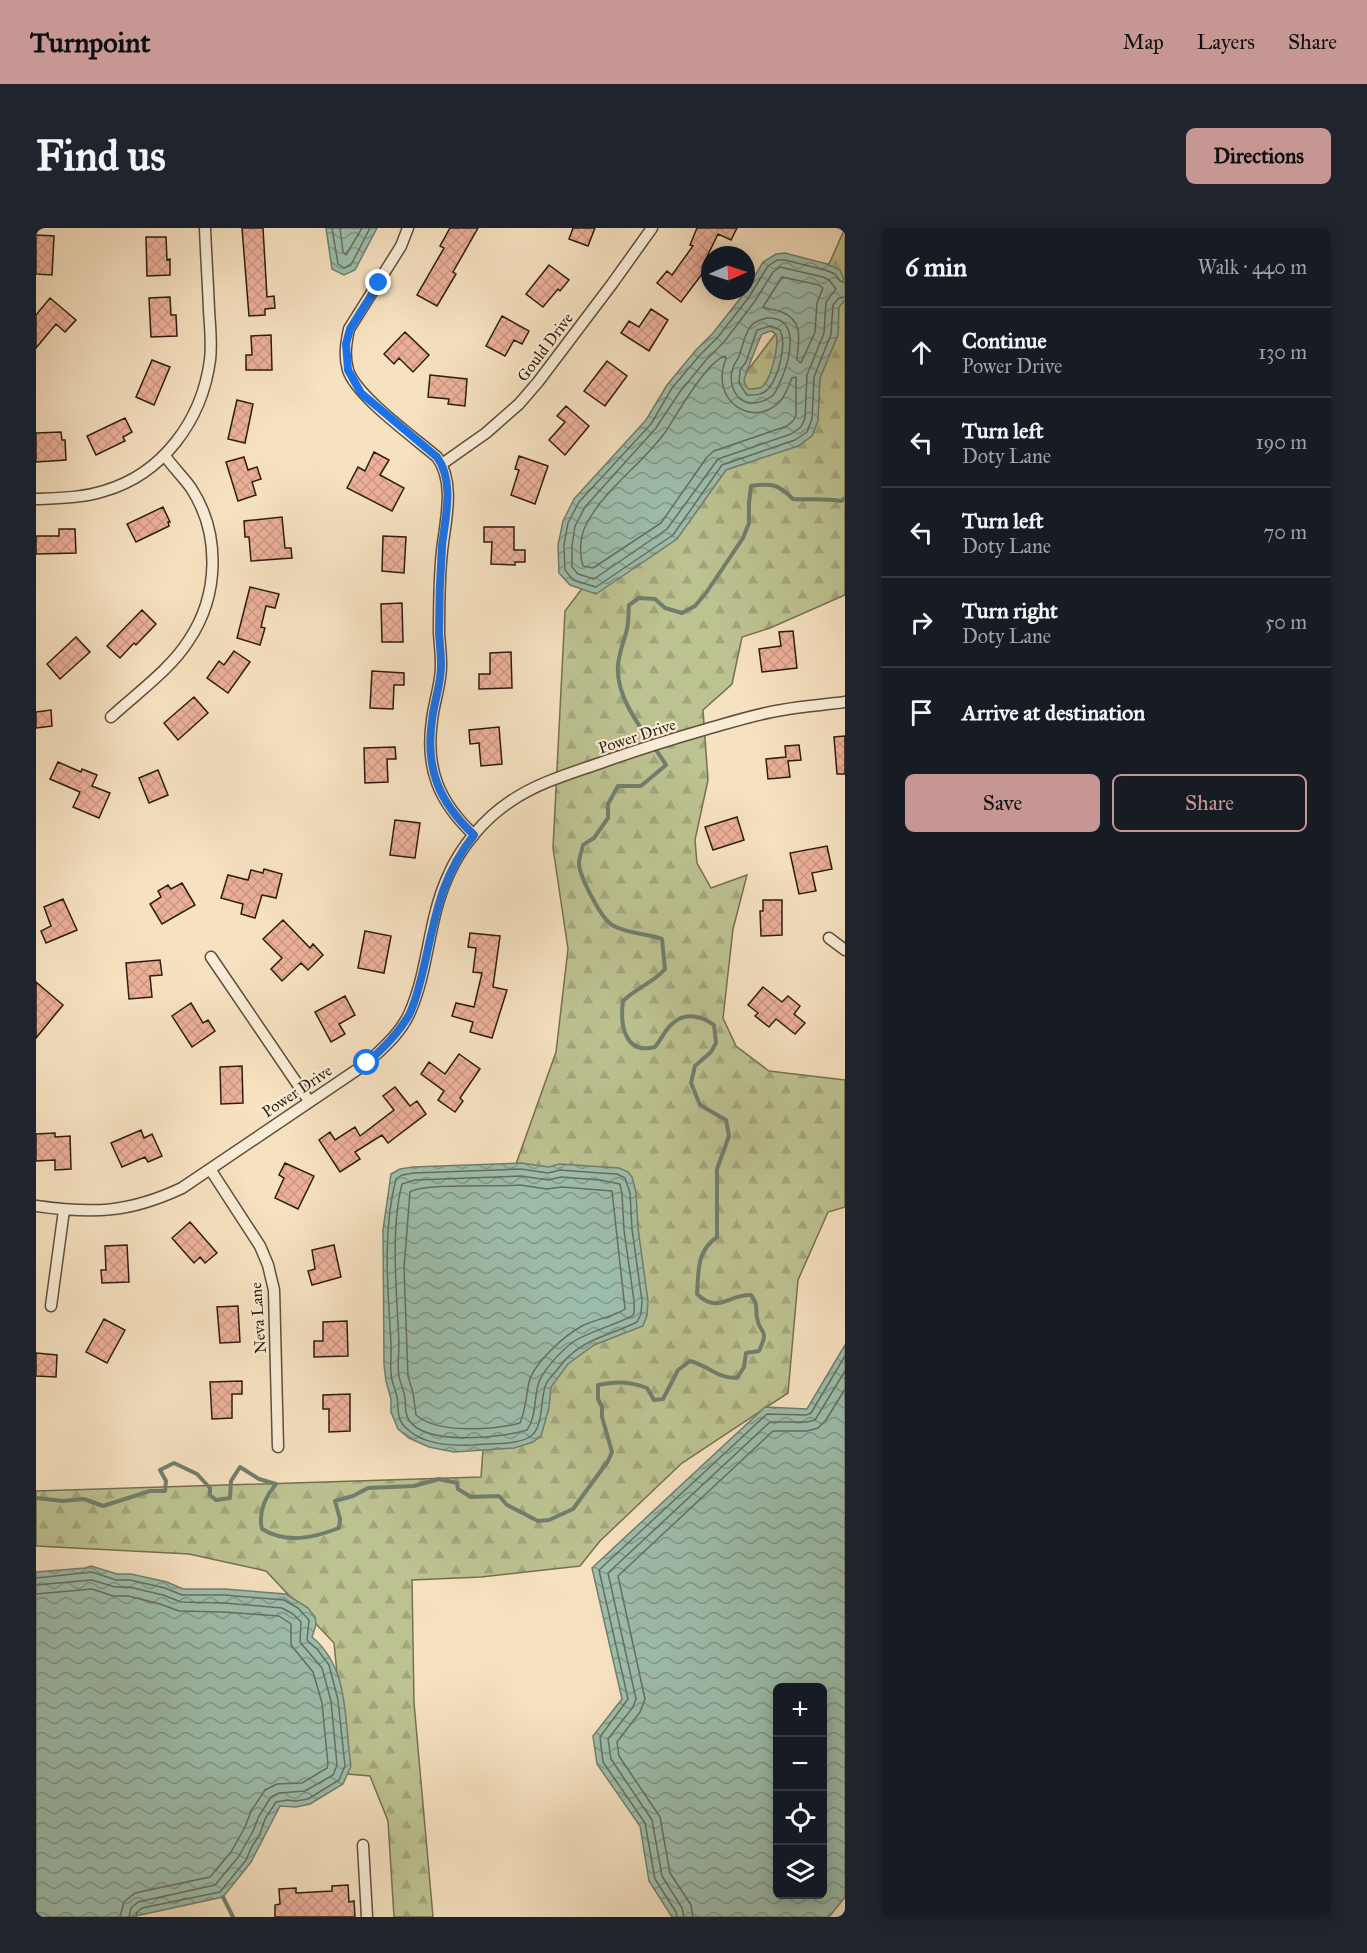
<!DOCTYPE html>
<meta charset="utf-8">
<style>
:root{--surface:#171b24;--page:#20242c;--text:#f1f3f6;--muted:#9ea1a6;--line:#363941;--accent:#c59692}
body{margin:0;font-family:"IM FELL Great Primer",serif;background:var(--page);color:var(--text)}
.controls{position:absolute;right:18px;bottom:18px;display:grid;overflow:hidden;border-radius:9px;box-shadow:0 3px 15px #0003}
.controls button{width:54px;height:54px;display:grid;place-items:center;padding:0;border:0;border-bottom:2px solid var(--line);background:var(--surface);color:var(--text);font:30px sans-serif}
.compass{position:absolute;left:665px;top:18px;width:54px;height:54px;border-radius:50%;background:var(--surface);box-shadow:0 3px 15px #0003;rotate:87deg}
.stop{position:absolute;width:18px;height:18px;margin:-14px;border:4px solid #1a73e8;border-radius:50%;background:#fff}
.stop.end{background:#1a73e8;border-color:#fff;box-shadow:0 2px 6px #0008}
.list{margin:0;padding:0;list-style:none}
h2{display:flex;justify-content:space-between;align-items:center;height:78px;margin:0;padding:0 24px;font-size:26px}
h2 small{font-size:20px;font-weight:400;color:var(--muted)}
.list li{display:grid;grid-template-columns:39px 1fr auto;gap:18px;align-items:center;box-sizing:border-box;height:90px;padding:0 24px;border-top:2px solid var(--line)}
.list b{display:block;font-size:22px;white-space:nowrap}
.list p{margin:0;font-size:20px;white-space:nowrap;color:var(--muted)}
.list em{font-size:20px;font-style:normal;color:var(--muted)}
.actions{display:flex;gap:12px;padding:18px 24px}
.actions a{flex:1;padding:14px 0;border:2px solid var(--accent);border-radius:9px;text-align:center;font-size:21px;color:var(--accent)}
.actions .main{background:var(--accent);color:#111}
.icon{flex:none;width:33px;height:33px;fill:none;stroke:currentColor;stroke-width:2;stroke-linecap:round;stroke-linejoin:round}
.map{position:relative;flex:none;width:809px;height:1689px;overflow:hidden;border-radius:9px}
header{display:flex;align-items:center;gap:36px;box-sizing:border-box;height:84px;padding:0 30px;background:var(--accent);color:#111}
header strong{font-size:28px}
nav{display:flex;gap:33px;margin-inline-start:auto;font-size:21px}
.intro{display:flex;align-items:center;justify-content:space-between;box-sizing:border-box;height:144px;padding:0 36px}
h1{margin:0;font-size:42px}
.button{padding:15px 27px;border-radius:9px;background:var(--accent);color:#111;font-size:21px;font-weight:700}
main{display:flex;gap:36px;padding:0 36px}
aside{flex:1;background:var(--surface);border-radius:9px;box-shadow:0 3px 15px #0003}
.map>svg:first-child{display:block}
.forest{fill:url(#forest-firs);stroke:#767050;stroke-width:1.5}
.water{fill:url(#water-waves);stroke:#717e6e;stroke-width:1.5;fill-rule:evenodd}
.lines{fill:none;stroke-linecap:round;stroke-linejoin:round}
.shore{stroke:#666e5e;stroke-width:1.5}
.stream{stroke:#717e6e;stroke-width:4}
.building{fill:url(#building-cross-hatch);stroke:#2e1d0f;stroke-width:1.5}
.street-casing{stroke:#604e3b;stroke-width:13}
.street{stroke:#f9ecd6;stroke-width:10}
.route{stroke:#1a73e8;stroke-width:8}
.labels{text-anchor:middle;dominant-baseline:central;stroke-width:4.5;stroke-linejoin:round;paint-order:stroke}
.street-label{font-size:16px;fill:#2e1d0f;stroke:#f9ecd6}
</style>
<header>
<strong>Turnpoint</strong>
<nav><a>Map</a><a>Layers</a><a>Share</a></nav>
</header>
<div class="intro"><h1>Find us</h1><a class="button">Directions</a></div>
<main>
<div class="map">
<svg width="809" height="1689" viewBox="0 0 809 1689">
<defs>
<pattern id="forest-firs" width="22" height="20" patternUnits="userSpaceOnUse" patternTransform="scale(1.5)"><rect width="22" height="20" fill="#bdc291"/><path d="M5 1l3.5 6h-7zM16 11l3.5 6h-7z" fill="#a3a67c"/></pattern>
<pattern id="water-waves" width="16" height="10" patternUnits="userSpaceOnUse" patternTransform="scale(1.5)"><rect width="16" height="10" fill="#9dbead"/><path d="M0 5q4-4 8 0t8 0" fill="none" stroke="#809a8b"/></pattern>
<pattern id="building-cross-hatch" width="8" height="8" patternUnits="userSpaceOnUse" patternTransform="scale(1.5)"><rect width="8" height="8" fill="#ecb099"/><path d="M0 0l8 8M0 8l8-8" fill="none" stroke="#cb9783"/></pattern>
</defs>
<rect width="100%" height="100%" fill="#f6e1c0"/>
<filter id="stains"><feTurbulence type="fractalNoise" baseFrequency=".00333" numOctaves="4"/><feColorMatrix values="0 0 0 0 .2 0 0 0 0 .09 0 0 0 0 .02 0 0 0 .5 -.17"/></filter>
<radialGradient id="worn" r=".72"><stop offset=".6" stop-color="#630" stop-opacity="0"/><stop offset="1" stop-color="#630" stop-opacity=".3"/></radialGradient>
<!-- forest -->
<path class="forest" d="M809,0V367L734,400L706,409L696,456L667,482L672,552L659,612L661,635L675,660L711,647L697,701L687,790L700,818L733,843L809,852V979L792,984L762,1052L752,1165L646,1235L564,1313L544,1338L445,1349L376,1352L378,1475L397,1689H358L352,1593L334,1548L311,1546L298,1415L230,1343L153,1326L0,1318V1263L445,1249L465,978L520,824L532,721L517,620L529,383L794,34Z"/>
<!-- water -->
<path class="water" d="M290,0H341L319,42L308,47L296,41Z
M749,25L791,36L804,42L809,54V72L803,79L802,107L784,150L782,193L776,208L762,218L690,242L641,311L560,366L534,357L523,345L522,317L527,293L538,271L610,192L631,157L660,122L677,105L710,63L727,34L740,26ZM735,103L740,106C743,117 736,149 727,158C724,161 718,161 713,161C712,161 708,154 708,153C708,149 723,112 726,106Z
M485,935L513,939L523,936L583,940L592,944L596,949L600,964L602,1000L612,1073L611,1087L607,1098L558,1117L532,1136L515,1159L513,1180L505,1208L497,1214L478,1220L418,1224L393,1219L373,1210L362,1201L355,1184V1171L350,1153L348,1137L347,1002L355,946L364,941L377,939Z
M809,1117V1669L793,1689H636L613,1653L604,1598L561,1536L557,1508L586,1471L556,1340L729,1179L771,1181ZM742,1460H786V1666H742Z
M55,1338L81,1346H95L131,1354L147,1361H188L250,1366L272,1380L279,1389L280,1397L276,1409C314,1440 308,1493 315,1538L307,1556L274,1576L260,1579L244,1578L215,1634L187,1669L95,1689H0V1344L49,1340Z"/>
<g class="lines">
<!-- shore -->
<path class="shore" d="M296,0L302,36L308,40L315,37L334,0
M304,0L307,24L310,27L326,0
M744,39L787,49L793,52L800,61L790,74L788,105L771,147L769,190L765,199L755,206L682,231L631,301L558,351L542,346L536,339V318L539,298L549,279L620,200L643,165L670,132L688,114L719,73L737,44Z
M746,49L783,57L787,60L781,75L779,104L765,135L761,132C762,113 769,94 746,84C739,81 732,82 727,79Z
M809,54L804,53L799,46L789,42L749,32H741L732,38L713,69L682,109L664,127L636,160L615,196L543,274L532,295L528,317L529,342L537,352L560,359L637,307L686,237L759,212L771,204L776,191L778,149L795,106L797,77L803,70L809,69
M731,90C766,88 753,134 745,152C742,157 741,164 736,168C730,173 722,175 715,175C698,174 692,153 697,140C698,135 702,132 703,128C707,118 708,106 715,98C719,92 725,92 731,90Z
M735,98L744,102C751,116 743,147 733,160C728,167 719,167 711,167L703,155L704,142L710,134L721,102Z
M689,128L690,131C672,174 720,203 746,171C750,165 753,157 756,150L760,149V187L757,193L751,198L678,223L671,229L625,295L557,340L547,338C543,327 544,308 550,297C567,262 607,236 630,203C641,186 671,133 689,128Z
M485,941L512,945L524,942L564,945L581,946L589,950L594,965L596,1001L606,1073L605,1086L601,1094C569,1110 544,1110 521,1142C518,1146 512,1151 510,1156C504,1169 508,1199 495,1208C481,1218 454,1215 437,1217C415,1218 386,1217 369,1199C360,1191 363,1179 361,1169C360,1163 357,1157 356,1152C353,1139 356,1127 355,1115C352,1062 346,1004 360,951L366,947L378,945Z
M485,948L512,952L525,949L564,952L584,956L586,966L588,1002L598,1073C598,1077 599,1084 597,1087C593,1092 549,1105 537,1114C526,1122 505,1144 502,1157C498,1172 500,1189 491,1202C465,1210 389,1218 373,1192C368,1185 370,1177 369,1170C368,1162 364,1155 363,1148C361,1137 363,1126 363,1116C361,1067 354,1003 366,956L379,952Z
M484,957L511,961L526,959L576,963L589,1081C578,1089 559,1091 546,1098C529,1107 498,1135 493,1154C490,1168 490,1181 484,1195C457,1202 402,1206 380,1187L377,1165L372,1148L368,1040L374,964C388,955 462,959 484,957Z
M0,1350L56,1344L80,1352H94L129,1360L146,1367H188L248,1372L262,1380L273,1392L271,1412L281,1421L293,1437L302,1472L309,1538L303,1552L272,1571L260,1573L251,1572L240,1574L229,1591L224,1606L215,1620L210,1632L184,1664L106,1680L101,1684L100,1689
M0,1357L56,1352L79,1359H93L127,1367L145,1374L188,1375L246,1380L257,1386L265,1394L264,1414L286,1440L295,1473L301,1537L297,1547L269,1563L243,1565L235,1569L223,1588L217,1603L203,1628L179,1657L102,1674L95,1680L93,1689
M0,1366L56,1361L77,1368H92L124,1376L143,1383L187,1384L243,1388L255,1396V1417L277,1444L286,1475L292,1536L291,1540L266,1555L241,1556L229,1562L215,1583L209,1599L195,1624L174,1649L99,1665L88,1674L84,1689
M641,1689L640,1684L619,1651L609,1595L567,1534L564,1509L592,1471L563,1342L731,1186L770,1187L775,1185L809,1128
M648,1689L646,1680L626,1648L616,1592L575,1531L572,1511L597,1479L600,1471L572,1345L734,1194H771L779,1192L809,1143
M657,1689L655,1677L634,1645L624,1589L583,1528L581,1514L604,1484L609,1471L582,1348L737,1203H771L782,1200L790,1192L809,1161"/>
<!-- stream -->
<path class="stream" d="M0,1270L27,1273L48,1271L67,1278L114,1263H129L130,1253L124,1242L138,1235L161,1246L174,1260V1267L180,1272L194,1270L195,1253L204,1239L223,1251L240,1256C229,1269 222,1284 226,1301C251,1316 277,1310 303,1300L304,1291L299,1273L317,1268L332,1260L378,1258L403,1251L421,1255L422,1261L435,1269L463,1268L471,1277L502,1293L513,1292L537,1281L572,1233L576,1224L566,1189V1179L562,1171V1157C578,1153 596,1154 611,1160L618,1172L627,1171L642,1142L654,1133C673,1138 680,1150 701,1150L708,1139L710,1125L723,1123C734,1099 724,1108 721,1090C719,1078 723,1079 715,1067C692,1066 683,1087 661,1066C663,1042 660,1024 681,1009V941L693,908L690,892L664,877L655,855L659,838L675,824L680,815L678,797C666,788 650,784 637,795C630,800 625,812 619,819C588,827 584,796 587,773C600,760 617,755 629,741L626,711C610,705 591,706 576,697C565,690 543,648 543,635C543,629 546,623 547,617L558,610L572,590V576L582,558H605L630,537C612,508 579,473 582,437C583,425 588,413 591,401C593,393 592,385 593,377L603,370L619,371L629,380L646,385L659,378L670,365L707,310L713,295V275L715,258C736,255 742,256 757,271C773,272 789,270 805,273L809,270
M187,1669L197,1689"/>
</g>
<!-- building -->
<path class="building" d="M206,0H227L231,69L238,68L239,80L229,81V87L213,88Z
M414,0H442L417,44L420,46L401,78L381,67L408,20L404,18Z
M537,0H559L552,18L533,11Z
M661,0H701L695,12L682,6L666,39L669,42L645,74L621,55L631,43L636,47L657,18L654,17Z
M0,7L18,8L16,47L0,46Z
M110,9H130L131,32L134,31V47L111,48Z
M513,37L533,52L524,63L522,61L507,79L490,66Z
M134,69L135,87H140L141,108L115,109L113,70Z
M14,70L40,92L29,104L20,96L0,120V87Z
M615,81L632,92L613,123L585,105L593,93L603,99Z
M466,88L493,103L486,116L478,112L469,128L450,118Z
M369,104L393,127L377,144L363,130L358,136L348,126Z
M235,107L236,142H210V127H216L215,108Z
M116,132L134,139L118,177L100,169Z
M571,133L591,148L569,178L548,163Z
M394,147L431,151L429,178L412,176L413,171L392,169Z
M201,172L217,176L209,215L192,211Z
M530,178L553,198L529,227L513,212L529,194L521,188Z
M89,190L96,204L87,209L89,213L60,227L51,208Z
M25,204L26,212H29L30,232L0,234V205Z
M338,224L353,232L344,247L368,260L356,283L311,260L322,239L329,243Z
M483,228L512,238L499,276L475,267L483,242L479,241Z
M208,229L212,242L221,239L225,251L216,254L220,267L202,273L190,234Z
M127,279L134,294H132L133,298L100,314L91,296Z
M246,289L249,320H255L256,330L215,333L213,309H209L208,293Z
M448,299H478V322H489V334H479V337L455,336L456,314H448Z
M23,301H39L40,325L0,326V308H23Z
M347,308L370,309L368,345L346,343Z
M214,359L243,366L239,380L230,378L225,399L229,400L224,417L201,410Z
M366,375L367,414H346L345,376Z
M106,382L120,396L100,417L98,415L84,430L71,418Z
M757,403L761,440L726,444L723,421L745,418L743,404Z
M40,409L54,424L24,451L11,436Z
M198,423L214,434L192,465L171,450L183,433L188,437Z
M475,424L476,460L443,461V446H454V425Z
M336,443L368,445V457H358L357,481L334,480Z
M158,469L172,485L142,512L128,495Z
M15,482L16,498L0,500V484Z
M463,499L466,536L445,538L443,515L434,516L433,502Z
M809,508V546H801L798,509Z
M763,517L765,532L752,533L754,549L732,551L730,531L750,529L749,518Z
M359,519L360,531H351L352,554L329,555L328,520Z
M22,534L45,544L46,541L61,547L56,558L74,565L63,590L37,579L44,564L14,551Z
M122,542L132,567L113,575L103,550Z
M701,589L708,612L677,622L669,599Z
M359,592L384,595L379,630L354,627Z
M791,618L796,641L776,645L780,663L763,666L754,625Z
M228,641L246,646L240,670L226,667L219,690L205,686L207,676L185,670L192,647L212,652L215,642L227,645Z
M146,655L159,677L126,696L114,676L125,669L122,663L132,657L135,661Z
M27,671L41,702L10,715L5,703L15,698L8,679Z
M727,672H746V707L725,708L724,683H727Z
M247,692L274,720L277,716L287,727L272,742L265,735L246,753L235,741L246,730L227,711Z
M329,703L355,708L348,745L322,740Z
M434,705L464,708L457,759L471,762L456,810L434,804L437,794L416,788L420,775L438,779L446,745L437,744L440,720L432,719Z
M124,732L126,747L114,748L116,769L93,771L90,735Z
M0,754L27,777L0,810Z
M727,759L746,774L752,768L764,778L758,786L769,795L759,806L740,791L733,799L719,788L722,785L712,777Z
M309,768L319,787L303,796L309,806L295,814L279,784Z
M155,775L167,795L172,792L179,803L156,819L136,788Z
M423,826L444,841L424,870L427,873L419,884L402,872L408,863L385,846L393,834L409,846Z
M206,838L207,875L185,876L184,839Z
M359,859L374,878L381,873L390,886L352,915L346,907L319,924L324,931L304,944L283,912L294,904L299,912L319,899L324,908L358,882L347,868Z
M105,902L108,910L116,906L126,928L112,934L109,929L86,939L75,915Z
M19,905V909L34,908L35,941L19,942V932L0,933V906Z
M249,935L278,948L262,981L239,970L248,950L243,947Z
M154,994L181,1025L169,1035L164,1029L158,1035L136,1010Z
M91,1017L93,1054L66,1055L65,1042H70L69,1018Z
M298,1017L305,1049L276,1057L272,1043L279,1041L276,1022Z
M202,1078L204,1114L184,1115L181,1079Z
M68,1091L89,1102L71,1135L50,1124Z
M311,1093L312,1128L278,1129V1113H287V1094Z
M0,1125L21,1127L20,1149L0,1148Z
M206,1153V1166H196V1190L176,1191L174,1154Z
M314,1166V1203L293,1204V1181H287V1167Z
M312,1657L313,1674L318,1673L319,1689H239V1677L244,1676L243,1661L260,1660V1665L296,1663V1658Z"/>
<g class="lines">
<defs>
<path id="street" d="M372,0L365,18L313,101C310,115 308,128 312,142C320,168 379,210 401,229C420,255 409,294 406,323C403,350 403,378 403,406C404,416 405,427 405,438C405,456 398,474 396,492C389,541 403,574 438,607
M406,236L450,205L483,176L502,154L576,56L616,0
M0,271C23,270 46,270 68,263C127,246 166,192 174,132C176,116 174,99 173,82C172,55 170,27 169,0
M75,489C101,465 134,442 153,412C183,367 185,306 155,260C147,249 137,239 129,228
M793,710L809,722
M175,729L273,873
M174,941L224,1018L232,1037L238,1062L242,1219
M0,978C57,986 93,985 146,960L331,835C347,820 365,805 374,784C393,741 392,691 412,648C425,618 448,591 475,573C503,554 536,545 567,534C601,522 636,511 671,501C696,494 720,486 746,482C767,478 788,477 809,474
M15,1078L28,982
M327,1617L331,1689"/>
</defs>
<!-- street casing -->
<use href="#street" class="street-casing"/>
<!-- street -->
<use href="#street" class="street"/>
</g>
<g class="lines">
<!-- route -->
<path class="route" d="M331,835C347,820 362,806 373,787C381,771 385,751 389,734C400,685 406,647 438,607C403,574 389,541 396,492C398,474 405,456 405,438C405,427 404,416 403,406C403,377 404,347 406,318C409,290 419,254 401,229L325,165L312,142L310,116L314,101L343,55"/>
</g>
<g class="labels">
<!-- street labels -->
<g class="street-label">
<text transform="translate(509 119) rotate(-53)">Gould Drive</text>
<text transform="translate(601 508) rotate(-18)">Power Drive</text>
<text transform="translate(261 863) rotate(-34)">Power Drive</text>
<text transform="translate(222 1090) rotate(-94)">Neva Lane</text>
</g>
</g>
<rect width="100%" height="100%" filter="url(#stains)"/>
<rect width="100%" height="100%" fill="url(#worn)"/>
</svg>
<div class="controls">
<button>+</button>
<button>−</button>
<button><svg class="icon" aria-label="locate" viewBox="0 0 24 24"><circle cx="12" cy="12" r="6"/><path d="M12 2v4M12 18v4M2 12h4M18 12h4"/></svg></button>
<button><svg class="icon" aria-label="layers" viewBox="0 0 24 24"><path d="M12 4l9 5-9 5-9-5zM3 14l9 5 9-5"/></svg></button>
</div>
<svg class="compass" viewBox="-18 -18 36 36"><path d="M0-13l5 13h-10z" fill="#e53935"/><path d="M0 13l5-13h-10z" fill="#9ea1a6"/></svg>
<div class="stop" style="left:331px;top:835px"></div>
<div class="stop end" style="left:343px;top:55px"></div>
</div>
<aside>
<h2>6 min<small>Walk · 440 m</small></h2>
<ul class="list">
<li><svg class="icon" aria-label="ahead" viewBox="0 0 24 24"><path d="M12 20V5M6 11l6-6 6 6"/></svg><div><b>Continue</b><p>Power Drive</p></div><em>130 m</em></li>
<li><svg class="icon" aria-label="left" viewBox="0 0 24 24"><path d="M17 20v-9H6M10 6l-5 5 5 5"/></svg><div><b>Turn left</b><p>Doty Lane</p></div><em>190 m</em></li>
<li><svg class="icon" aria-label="left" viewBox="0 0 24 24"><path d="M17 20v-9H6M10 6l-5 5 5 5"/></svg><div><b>Turn left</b><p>Doty Lane</p></div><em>70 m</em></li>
<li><svg class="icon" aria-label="right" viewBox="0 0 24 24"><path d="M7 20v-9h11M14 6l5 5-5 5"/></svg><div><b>Turn right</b><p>Doty Lane</p></div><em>50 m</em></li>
<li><svg class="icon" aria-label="arrive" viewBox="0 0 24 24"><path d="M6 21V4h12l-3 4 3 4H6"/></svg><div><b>Arrive at destination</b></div></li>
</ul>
<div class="actions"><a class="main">Save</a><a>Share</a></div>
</aside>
</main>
